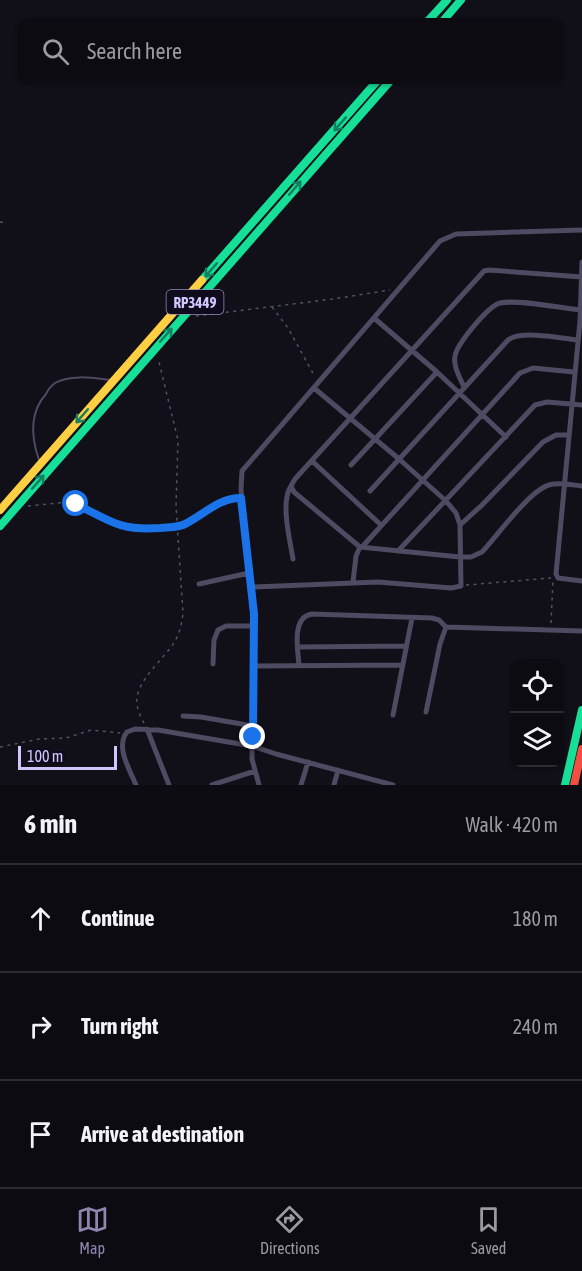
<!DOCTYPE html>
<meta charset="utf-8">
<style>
:root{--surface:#0d0b12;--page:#1b1920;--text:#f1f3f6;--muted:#9a9b9f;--line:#2d2b32;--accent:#8e86ae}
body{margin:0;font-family:"Asap Condensed",sans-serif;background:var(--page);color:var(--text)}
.controls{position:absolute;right:18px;bottom:18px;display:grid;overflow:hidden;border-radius:12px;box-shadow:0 2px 4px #0004}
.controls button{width:54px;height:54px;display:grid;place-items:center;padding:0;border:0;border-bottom:2px solid var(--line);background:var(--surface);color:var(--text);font:30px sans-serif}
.scale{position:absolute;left:18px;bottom:15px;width:99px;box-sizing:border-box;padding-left:6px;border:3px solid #d1c6ff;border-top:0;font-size:16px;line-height:21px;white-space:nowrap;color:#d1c6ff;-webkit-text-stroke:4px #0f0b1c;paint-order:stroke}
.stop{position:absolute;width:18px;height:18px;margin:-14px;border:4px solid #1a73e8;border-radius:50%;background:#fff}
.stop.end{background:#1a73e8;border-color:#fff;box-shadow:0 2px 6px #0008}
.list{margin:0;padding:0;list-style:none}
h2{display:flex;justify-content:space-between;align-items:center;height:78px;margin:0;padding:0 24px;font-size:26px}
h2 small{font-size:20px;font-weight:400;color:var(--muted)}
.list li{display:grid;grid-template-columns:39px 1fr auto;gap:18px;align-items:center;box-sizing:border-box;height:108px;padding:0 24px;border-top:2px solid var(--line)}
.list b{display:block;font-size:22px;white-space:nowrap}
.list em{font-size:20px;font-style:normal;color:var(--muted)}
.icon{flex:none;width:33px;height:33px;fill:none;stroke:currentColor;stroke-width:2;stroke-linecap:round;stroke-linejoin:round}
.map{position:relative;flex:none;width:582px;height:785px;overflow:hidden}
.search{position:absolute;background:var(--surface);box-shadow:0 2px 4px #0004;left:18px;right:18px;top:18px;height:66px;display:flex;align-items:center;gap:15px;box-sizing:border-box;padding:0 21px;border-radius:12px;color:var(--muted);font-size:22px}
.sheet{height:402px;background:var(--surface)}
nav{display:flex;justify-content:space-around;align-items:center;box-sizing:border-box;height:84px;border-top:2px solid var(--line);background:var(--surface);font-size:16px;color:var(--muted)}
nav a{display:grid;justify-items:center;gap:3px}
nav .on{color:var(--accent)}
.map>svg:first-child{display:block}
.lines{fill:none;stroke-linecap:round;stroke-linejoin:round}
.path{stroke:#495765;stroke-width:1.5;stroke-dasharray:3 4.5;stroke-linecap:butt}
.lane{stroke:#4d4a61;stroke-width:2}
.street{stroke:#4d4a61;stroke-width:5}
.fast{stroke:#16e098;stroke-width:8}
.slow{stroke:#ffcf43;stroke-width:8}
.jam{stroke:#f24e42;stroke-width:8}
.oneway{stroke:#138060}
.route{stroke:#1a73e8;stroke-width:8}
.labels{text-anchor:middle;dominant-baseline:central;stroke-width:4.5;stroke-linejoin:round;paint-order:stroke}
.shield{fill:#0f0b1c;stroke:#978ebb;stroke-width:1.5}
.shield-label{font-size:15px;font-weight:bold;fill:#d1c6ff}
</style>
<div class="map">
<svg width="582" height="785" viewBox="0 0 582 785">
<rect width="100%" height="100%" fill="#110f18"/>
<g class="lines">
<!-- path -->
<path class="path" d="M0,222L6,223
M272,307L288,328L315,377
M196,316L333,299L390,290
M28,506L68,502L117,526L134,529L179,527L218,502L237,498
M466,585L551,578
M551,623L553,580
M144,723C141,718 138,711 137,705C134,681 164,660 175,641C180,632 182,623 183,613L176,506L178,440L158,358
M0,747L39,739L66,738L91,730L120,733"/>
<!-- lane -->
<path class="lane" d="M39,460C31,437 29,413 46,394C48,390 52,385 55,383C71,374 94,378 111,380"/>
<!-- street -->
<path class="street" d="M582,262L580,321L556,574L558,578L582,581
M374,318L437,372L506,437
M464,387C460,378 453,366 455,356C457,344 488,306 500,303C517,299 561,308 580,310
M312,461L381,525
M351,465L437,372
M291,486C280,502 290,540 293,559
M370,491L508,340C521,330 561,338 577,340
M460,525L482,505L543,442L556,435H568
M360,547L294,492L291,486L295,479L484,271L489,270L582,277
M362,547L520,373L533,368L574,372
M398,551L535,405L547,402L582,405
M353,582L356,556L360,547L460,557H471L482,552C497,536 530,490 549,485C559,482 572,485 582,486
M199,584L249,573
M251,587L378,582L451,588L461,586L460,525L456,513L446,501L399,459L314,388
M298,647L406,646
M213,664L214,640L218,630L226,626H254
M299,665C298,650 291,617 312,614L432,618L439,620L446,627L582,631
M254,666L402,665
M426,712L440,644L446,627
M393,715L412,618
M183,716L201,717L253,726
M147,729L169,785
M136,785C130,770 115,747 127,732L135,729L158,730L252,746L276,754L393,785
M212,785L255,771
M259,785L252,759L254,626L241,489L242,471L440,241L456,234L582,230
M301,785L308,762
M334,785L338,770"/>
<!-- fast -->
<path class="fast" d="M427,22L447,0
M442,22L461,0
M202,280L378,80
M0,526L391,80
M565,785L582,710"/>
<!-- slow -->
<path class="slow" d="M0,510L202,280"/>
<!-- jam -->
<path class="jam" d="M574,785L582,749"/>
</g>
<!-- one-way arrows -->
<defs><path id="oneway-shaft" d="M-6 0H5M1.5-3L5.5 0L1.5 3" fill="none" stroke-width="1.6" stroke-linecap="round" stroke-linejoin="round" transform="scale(1.5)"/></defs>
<g class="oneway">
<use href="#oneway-shaft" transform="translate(340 124) rotate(131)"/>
<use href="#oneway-shaft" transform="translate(295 188) rotate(-49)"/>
<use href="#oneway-shaft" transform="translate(211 270) rotate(131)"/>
<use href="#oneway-shaft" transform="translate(166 335) rotate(-49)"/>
<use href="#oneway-shaft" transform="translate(82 416) rotate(131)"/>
<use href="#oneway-shaft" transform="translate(38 482) rotate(-49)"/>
</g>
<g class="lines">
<!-- route -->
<path class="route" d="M76,504C110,521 120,531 160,528C169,527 179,528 187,523C206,513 219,498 241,498L254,614L253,737"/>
</g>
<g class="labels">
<!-- shield labels -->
<rect class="shield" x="166.5" y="290" width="57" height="24" rx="4.5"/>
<g class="shield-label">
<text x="195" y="302">RP3449</text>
</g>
</g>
</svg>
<div class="controls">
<button><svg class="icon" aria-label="locate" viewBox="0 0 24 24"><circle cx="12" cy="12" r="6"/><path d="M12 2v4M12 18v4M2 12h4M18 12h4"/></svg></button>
<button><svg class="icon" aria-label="layers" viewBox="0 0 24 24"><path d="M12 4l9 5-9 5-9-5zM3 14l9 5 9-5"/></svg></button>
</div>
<div class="scale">100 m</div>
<div class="stop" style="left:76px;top:504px"></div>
<div class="stop end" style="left:253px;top:737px"></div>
<div class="search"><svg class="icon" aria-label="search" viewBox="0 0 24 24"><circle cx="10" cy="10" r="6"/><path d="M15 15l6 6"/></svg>Search here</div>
</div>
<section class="sheet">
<h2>6 min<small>Walk · 420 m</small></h2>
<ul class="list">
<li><svg class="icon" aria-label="ahead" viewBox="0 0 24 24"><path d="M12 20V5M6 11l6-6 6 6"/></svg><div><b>Continue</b></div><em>180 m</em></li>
<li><svg class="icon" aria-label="right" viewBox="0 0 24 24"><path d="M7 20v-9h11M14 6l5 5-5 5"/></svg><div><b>Turn right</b></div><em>240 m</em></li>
<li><svg class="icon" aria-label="arrive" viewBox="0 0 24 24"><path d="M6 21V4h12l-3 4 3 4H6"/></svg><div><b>Arrive at destination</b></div></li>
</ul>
</section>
<nav>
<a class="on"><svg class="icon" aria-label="map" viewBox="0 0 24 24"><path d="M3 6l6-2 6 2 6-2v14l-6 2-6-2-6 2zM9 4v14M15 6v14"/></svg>Map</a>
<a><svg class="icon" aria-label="directions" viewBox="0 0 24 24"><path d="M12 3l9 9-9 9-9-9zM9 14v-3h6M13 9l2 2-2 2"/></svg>Directions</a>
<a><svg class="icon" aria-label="saved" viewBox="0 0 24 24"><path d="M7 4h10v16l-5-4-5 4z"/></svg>Saved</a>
</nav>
